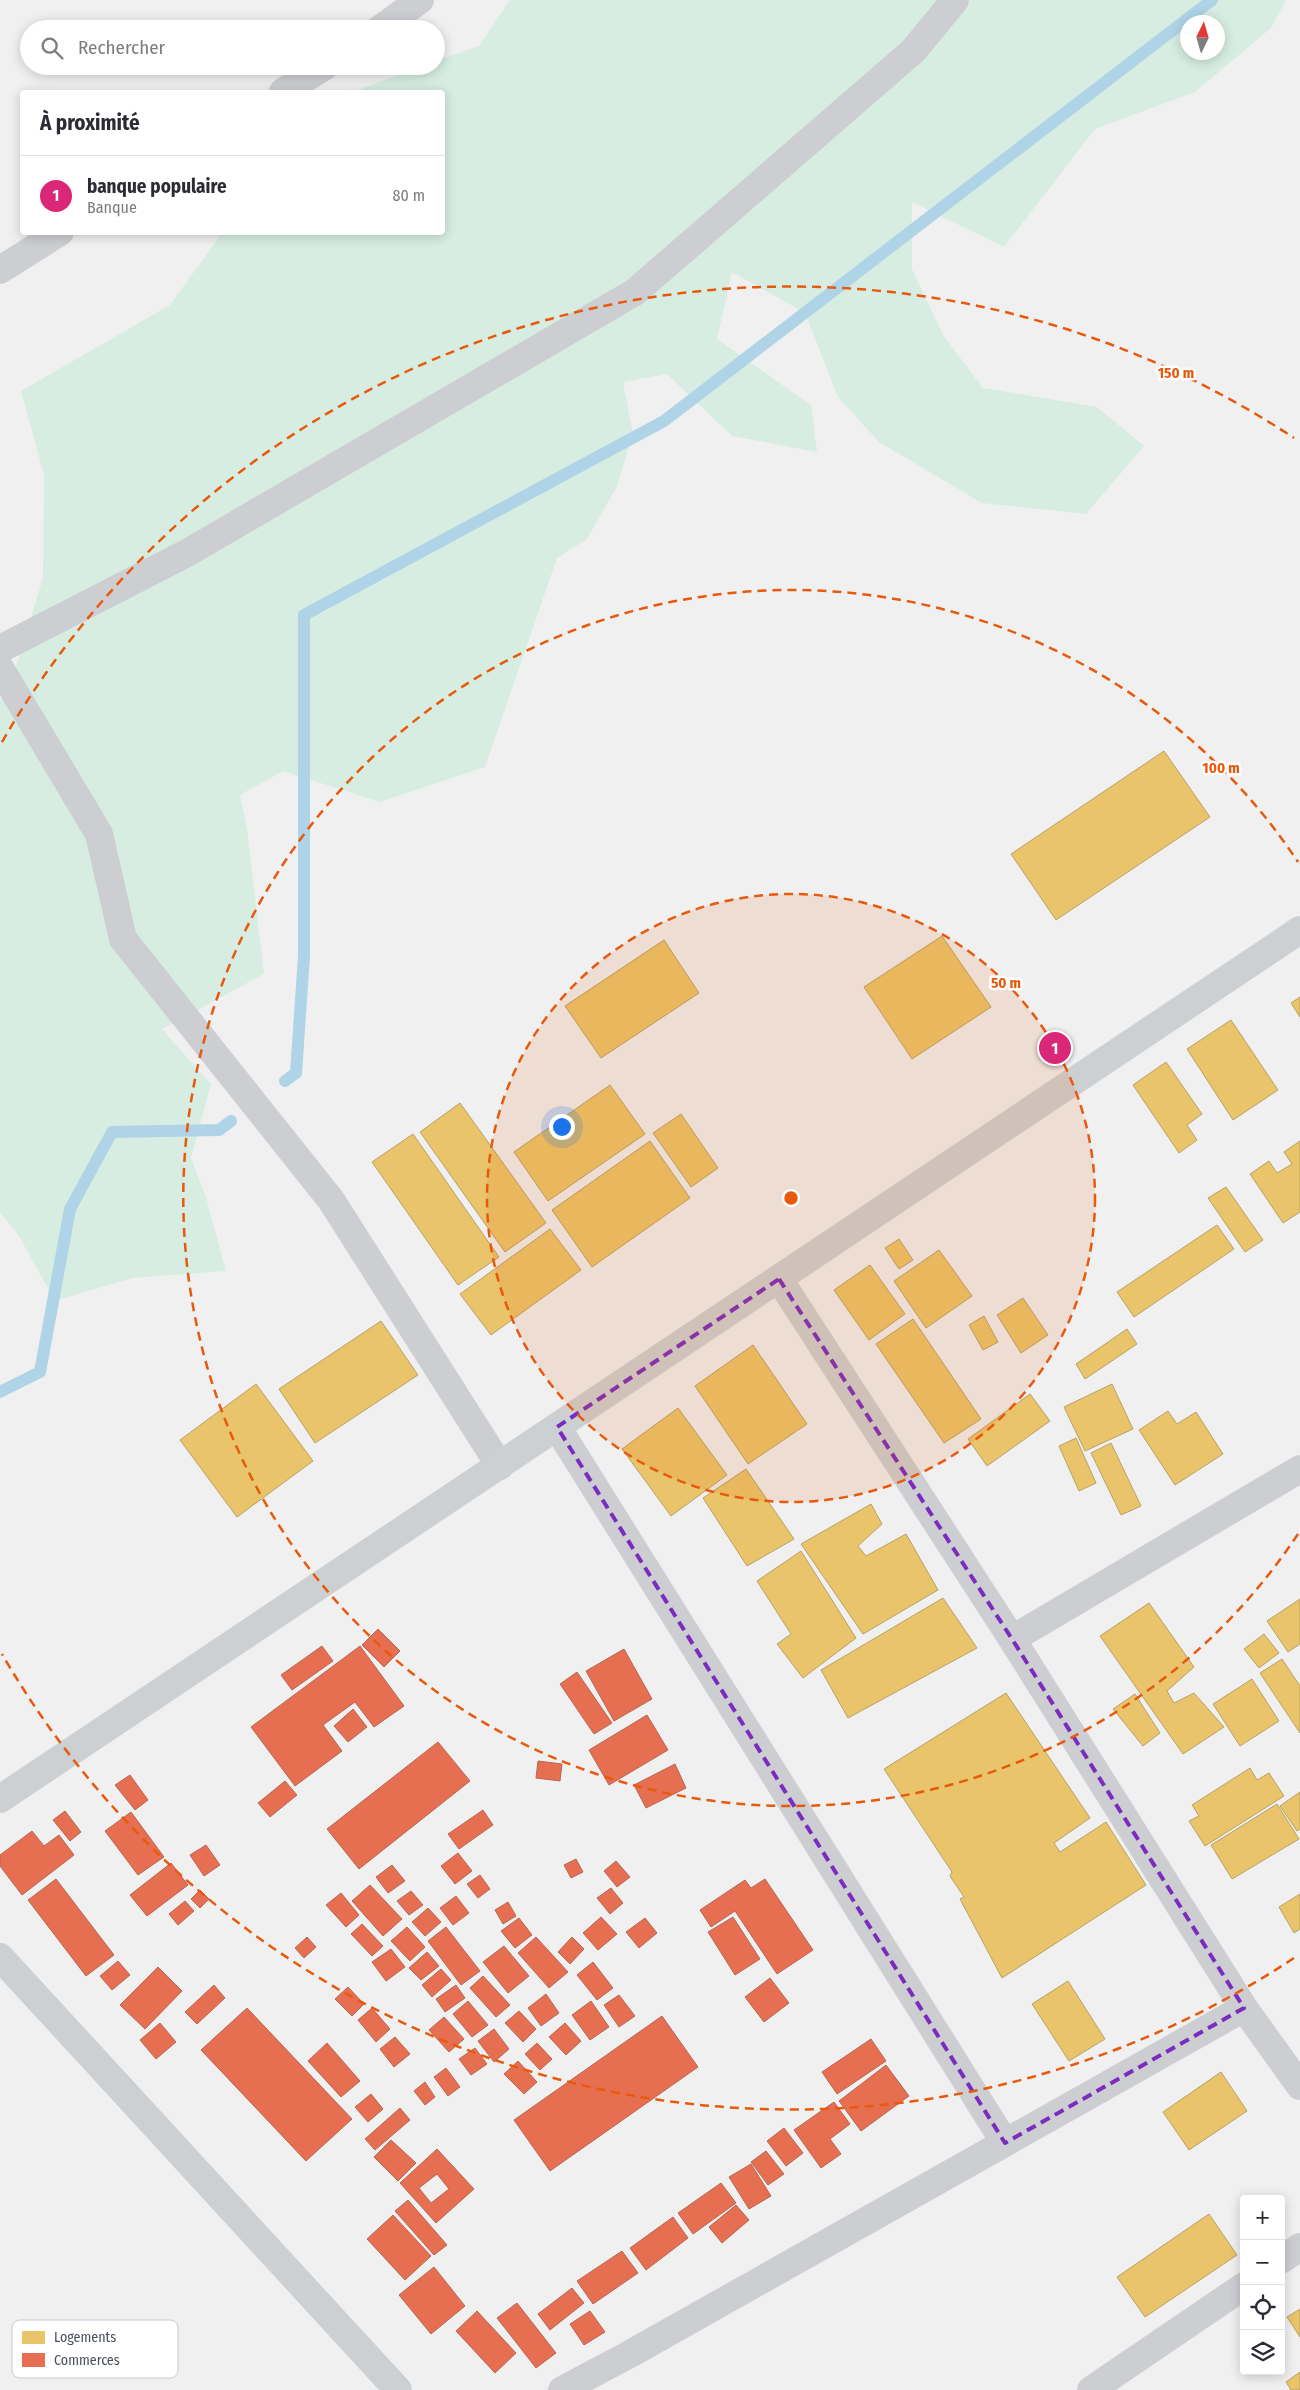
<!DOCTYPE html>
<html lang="fr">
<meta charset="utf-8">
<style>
:root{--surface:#fff;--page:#f7f7f7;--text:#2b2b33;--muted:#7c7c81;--line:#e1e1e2;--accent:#db2777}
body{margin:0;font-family:"Fira Sans Condensed",sans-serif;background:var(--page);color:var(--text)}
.controls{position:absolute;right:15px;bottom:15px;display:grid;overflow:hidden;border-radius:5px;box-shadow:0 2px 12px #0003}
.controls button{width:45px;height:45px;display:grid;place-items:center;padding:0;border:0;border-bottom:1px solid var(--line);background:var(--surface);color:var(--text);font:25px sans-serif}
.compass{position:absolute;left:1180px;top:15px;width:45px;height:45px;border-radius:50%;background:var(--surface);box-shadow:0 2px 12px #0003;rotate:5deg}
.you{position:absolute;left:561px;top:1126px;width:18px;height:18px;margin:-12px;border:4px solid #fff;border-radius:50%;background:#1a73e8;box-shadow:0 0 0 8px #1a73e833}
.badge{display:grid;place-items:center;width:32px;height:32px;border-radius:50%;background:var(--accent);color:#fff;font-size:16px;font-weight:700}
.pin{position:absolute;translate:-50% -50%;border:2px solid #fff;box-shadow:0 1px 5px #0006}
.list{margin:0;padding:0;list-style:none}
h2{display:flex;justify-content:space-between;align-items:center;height:65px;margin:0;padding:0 20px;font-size:21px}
h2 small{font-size:16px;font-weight:400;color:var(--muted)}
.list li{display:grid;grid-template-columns:32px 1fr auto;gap:15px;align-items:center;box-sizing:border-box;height:80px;padding:0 20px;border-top:1px solid var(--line)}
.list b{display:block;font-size:19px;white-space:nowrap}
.list p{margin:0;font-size:16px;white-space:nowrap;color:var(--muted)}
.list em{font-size:16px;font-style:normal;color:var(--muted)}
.icon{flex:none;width:28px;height:28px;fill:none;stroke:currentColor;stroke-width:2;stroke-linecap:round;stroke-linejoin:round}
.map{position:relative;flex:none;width:1300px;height:2390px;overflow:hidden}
.search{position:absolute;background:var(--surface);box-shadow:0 2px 12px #0003;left:20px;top:20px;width:425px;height:55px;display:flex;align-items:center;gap:12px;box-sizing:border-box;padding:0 18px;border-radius:28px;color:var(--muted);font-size:19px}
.panel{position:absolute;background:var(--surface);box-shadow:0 2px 12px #0003;left:20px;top:90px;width:425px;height:145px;border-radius:5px}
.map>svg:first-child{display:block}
.green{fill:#d7ede2;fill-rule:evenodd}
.homes{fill:#e9c46a;stroke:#b9a166}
.shops{fill:#e76f51;stroke:#b86654;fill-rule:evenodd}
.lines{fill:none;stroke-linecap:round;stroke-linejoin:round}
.stream{stroke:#afd4e7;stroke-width:12}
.minor{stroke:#ccced1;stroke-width:28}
.secondary{stroke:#cdd0d2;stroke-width:28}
.marked{fill:none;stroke:#7b2cbf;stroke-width:4;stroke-dasharray:10 6;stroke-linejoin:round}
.ring{fill:none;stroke:#e8590c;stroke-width:2.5;stroke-dasharray:9 6}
.key{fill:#fff;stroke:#c8cace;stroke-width:1}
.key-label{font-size:14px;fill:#49505b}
.centre{fill:#e8590c;stroke:#fff;stroke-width:2.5}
.ring-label{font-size:15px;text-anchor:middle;font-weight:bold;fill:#e8590c;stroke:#fff;stroke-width:5;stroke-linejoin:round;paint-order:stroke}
</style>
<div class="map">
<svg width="1300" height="2390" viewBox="0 0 1300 2390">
<rect width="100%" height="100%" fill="#f0f0f0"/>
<!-- green -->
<path class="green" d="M510,0H1286L1271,28L1195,92L1095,129L1004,247L912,202V269L943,335L983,388L1097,407L1144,446L1086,514L982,503L879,442L838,397L805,313L732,272L717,339L811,405L817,452L732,436L667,374L623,382L633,434L617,486L587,539L557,558L485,767L380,802L283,771L240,795L247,828L264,974L162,1029L211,1084L191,1158L206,1197L226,1271L132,1278L55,1301L19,1236L0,1212V700L11,683L43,578L44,475L21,391L170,305L222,233L442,232V92H358L363,88L423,66H436V61L479,46ZM1188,22H1218V52H1188Z"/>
<!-- homes -->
<path class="homes" d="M1164,751L1210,817L1056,920L1011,854Z
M942,936L991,1007L912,1059L864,987Z
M664,940L699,993L601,1058L565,1006Z
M1300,997V1017L1291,1003Z
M1231,1020L1278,1090L1233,1120L1187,1049Z
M1166,1062L1202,1114L1187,1125L1197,1140L1179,1153L1133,1085Z
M610,1085L645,1134L548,1201L514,1152Z
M460,1103L546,1223L505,1252L420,1132Z
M681,1114L718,1168L691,1187L653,1133Z
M413,1134L499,1257L458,1285L372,1162Z
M650,1141L690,1198L592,1267L552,1210Z
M1300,1141V1212L1283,1223L1250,1174L1269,1161L1277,1173L1292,1164L1284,1152Z
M1226,1187L1263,1240L1245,1252L1208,1198Z
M1217,1225L1234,1249L1134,1317L1117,1292Z
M550,1229L581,1270L491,1335L460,1294Z
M899,1239L913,1260L899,1269L885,1248Z
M939,1250L972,1296L926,1328L894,1281Z
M870,1265L905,1314L869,1340L834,1290Z
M1023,1298L1048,1335L1021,1353L997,1315Z
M984,1316L998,1342L983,1350L969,1325Z
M913,1319L981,1419L944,1443L876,1344Z
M381,1321L418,1375L315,1443L279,1389Z
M1127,1329L1137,1344L1085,1379L1076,1364Z
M753,1345L807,1424L748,1464L695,1386Z
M256,1384L313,1461L237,1517L180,1440Z
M1112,1384L1133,1429L1085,1451L1064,1407Z
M1030,1394L1050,1421L987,1466L968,1439Z
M678,1408L727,1475L671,1516L622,1449Z
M1168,1411L1177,1424L1196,1412L1223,1454L1175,1485L1139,1430Z
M1076,1438L1096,1483L1079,1491L1059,1446Z
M1111,1443L1141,1506L1121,1515L1091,1453Z
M746,1469L794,1539L747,1566L703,1498Z
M871,1504L882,1524L858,1546L866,1556L906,1534L938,1590L863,1634L801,1544Z
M801,1551L856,1638L803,1678L777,1644L791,1634L757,1581Z
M943,1598L977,1648L848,1718L821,1670Z
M1300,1599V1644L1288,1652L1267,1621Z
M1149,1603L1194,1667L1167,1691L1174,1703L1194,1693L1224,1727L1183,1754L1100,1636Z
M1264,1634L1279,1653L1259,1668L1244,1649Z
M1282,1659L1300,1686V1733L1260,1673Z
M1252,1679L1279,1721L1240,1746L1213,1704Z
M1006,1693L1090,1818L1054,1843L1060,1852L1106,1822L1146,1885L1002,1978L960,1899L964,1897L950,1876L952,1872L884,1769Z
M1135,1694L1160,1733L1143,1746L1113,1709Z
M1250,1768L1257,1780L1269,1773L1284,1796L1205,1846L1189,1821L1199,1816L1192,1805Z
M1300,1792V1829L1297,1831L1280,1806Z
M1277,1804L1299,1839L1232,1879L1211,1845Z
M1300,1894V1929L1294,1933L1279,1907Z
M1068,1981L1105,2039L1069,2061L1032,2004Z
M1221,2072L1247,2111L1189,2150L1163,2112Z
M1209,2214L1237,2255L1145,2317L1117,2277Z
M1300,2309V2337L1287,2317Z
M1300,2372V2390H1291L1286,2382Z"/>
<!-- shops -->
<path class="shops" d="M378,1629L400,1651L384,1667L362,1645Z
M322,1646L333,1661L292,1690L281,1675Z
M360,1646L404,1706L374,1727L355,1702L323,1725L342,1751L295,1786L251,1727Z
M624,1649L652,1699L614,1721L586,1671Z
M577,1672L612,1723L594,1734L560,1684Z
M353,1709L367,1727L348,1742L334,1726Z
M647,1715L668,1750L609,1785L589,1750Z
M438,1742L470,1781L359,1869L327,1829Z
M538,1761L562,1764L560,1781L536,1778Z
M675,1764L686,1788L646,1808L634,1785Z
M130,1775L148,1800L135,1810L115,1785Z
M285,1781L297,1795L270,1817L258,1803Z
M483,1810L493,1825L459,1849L448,1834Z
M65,1811L81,1832L70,1841L53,1820Z
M131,1812L164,1857L138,1875L105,1831Z
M32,1831L44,1846L59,1835L74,1855L22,1895L0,1866V1855Z
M206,1845L220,1865L204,1876L190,1855Z
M458,1853L472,1871L455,1884L441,1866Z
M576,1859L583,1872L571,1878L564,1865Z
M616,1861L630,1877L617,1887L604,1871Z
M171,1863L188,1885L147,1916L130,1895Z
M392,1865L405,1881L388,1893L376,1877Z
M480,1875L490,1889L478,1898L467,1884Z
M56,1879L114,1955L86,1976L28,1900Z
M765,1879L813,1950L777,1974L735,1911L711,1927L700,1910L745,1880L751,1888Z
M370,1885L402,1919L383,1936L352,1901Z
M611,1888L623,1903L610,1914L597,1898Z
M200,1890L209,1899L200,1908L191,1899Z
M411,1891L423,1905L409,1915L397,1901Z
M341,1893L359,1915L346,1927L326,1905Z
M456,1896L469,1913L453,1925L440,1908Z
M185,1901L194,1911L178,1925L169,1914Z
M508,1902L516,1916L503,1924L495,1910Z
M428,1908L441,1922L425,1936L412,1922Z
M601,1917L617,1934L598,1950L583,1933Z
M733,1917L760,1959L735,1975L708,1932Z
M519,1918L532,1935L515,1948L501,1931Z
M645,1918L657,1933L639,1948L626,1932Z
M362,1924L383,1946L372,1956L351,1934Z
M407,1927L425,1947L410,1961L391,1941Z
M446,1927L480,1971L461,1985L428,1941Z
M307,1937L316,1947L304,1958L295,1948Z
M536,1937L568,1972L549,1988L518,1953Z
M572,1937L584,1949L570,1964L558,1952Z
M504,1946L529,1976L508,1993L483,1962Z
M391,1949L405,1967L386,1981L372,1962Z
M427,1952L439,1966L421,1980L409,1968Z
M118,1961L130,1975L112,1990L100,1976Z
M593,1962L613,1988L597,2000L577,1975Z
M158,1967L182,1991L145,2029L120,2005Z
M441,1969L451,1980L432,1997L422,1985Z
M483,1976L510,2005L496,2017L470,1988Z
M770,1978L789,2003L764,2022L745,1997Z
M214,1985L225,1998L197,2024L185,2012Z
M456,1985L465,1998L445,2012L436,1999Z
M348,1987L364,2004L352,2016L335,1999Z
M546,1994L559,2013L541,2026L528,2008Z
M619,1995L635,2016L619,2027L604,2005Z
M468,2001L488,2025L472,2037L453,2014Z
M591,2001L609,2027L590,2040L572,2015Z
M247,2008L352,2119L306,2161L201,2050Z
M372,2008L390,2029L376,2042L358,2020Z
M519,2011L536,2029L523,2042L505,2023Z
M662,2016L698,2067L550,2171L514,2120Z
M444,2017L464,2039L449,2052L429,2030Z
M160,2023L176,2042L156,2059L140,2040Z
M565,2023L581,2041L566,2055L549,2037Z
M494,2029L509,2049L494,2062L478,2041Z
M395,2037L410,2054L394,2067L380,2049Z
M871,2039L886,2061L837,2094L822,2072Z
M327,2043L360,2081L341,2097L308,2061Z
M537,2043L552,2059L540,2070L525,2054Z
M475,2048L487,2064L471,2075L459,2059Z
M518,2061L537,2082L524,2094L504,2074Z
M886,2065L909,2096L861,2131L839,2101Z
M446,2068L460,2087L448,2096L434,2077Z
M425,2082L435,2097L425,2105L414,2091Z
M371,2094L383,2109L368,2122L355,2107Z
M834,2102L850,2124L830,2139L841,2154L821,2168L794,2130Z
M400,2108L410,2120L375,2150L365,2139Z
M784,2128L803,2153L786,2166L767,2141Z
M391,2140L416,2163L398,2181L374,2157Z
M437,2149L474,2189L436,2223L400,2183ZM437,2174L449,2189L431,2203L419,2188Z
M766,2151L784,2174L768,2185L751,2162Z
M751,2164L771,2196L749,2209L729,2177Z
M721,2183L736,2203L693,2234L678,2213Z
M408,2200L447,2245L434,2255L395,2211Z
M736,2205L749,2220L722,2243L709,2227Z
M393,2215L431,2256L405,2280L367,2239Z
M673,2217L688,2238L646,2270L630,2248Z
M622,2251L638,2273L593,2304L577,2281Z
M434,2267L465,2306L431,2334L399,2295Z
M572,2288L584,2303L550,2330L538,2314Z
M517,2303L556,2353L536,2368L497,2318Z
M477,2311L516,2353L495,2373L456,2331Z
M590,2311L605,2332L584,2345L570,2324Z"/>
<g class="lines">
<!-- stream -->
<path class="stream" d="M285,1081L296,1073L304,956V615L664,421L1212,0
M0,1392L40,1372L70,1209L112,1132L219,1130L231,1121"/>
<!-- minor -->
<path class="minor" d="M380,29L420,0
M283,92L325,66
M0,270L60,232
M0,649L187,553L635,292L913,51L955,0
M0,668L99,834L123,939L331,1200L500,1466
M779,1279L1012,1639L1244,2008L1300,2086
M557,1427L1005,2143
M1012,1639L1300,1469
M1281,2260L1300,2247
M562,2390L630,2354L1244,2008
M1091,2390L1244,2286"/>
<!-- secondary -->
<path class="secondary" d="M0,1799L1300,930
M0,1957L398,2390"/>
</g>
<!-- marked area -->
<path class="marked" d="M779,1279L1012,1639L1244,2008L1005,2143L557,1427Z"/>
<!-- distance rings -->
<circle cx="791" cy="1198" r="304" fill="#e8590c" fill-opacity=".12"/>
<g class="ring">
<circle cx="791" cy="1198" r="304"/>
<path d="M1298 1534A608 608 0 1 1 1298 862"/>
<path d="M1294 1958A911 911 0 0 1 2 1654M2 742A911 911 0 0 1 1294 438"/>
</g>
<!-- legend -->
<rect x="12" y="2320" width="166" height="58" rx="8" class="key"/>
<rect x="22" y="2331" width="23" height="13" fill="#e9c46a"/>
<rect x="22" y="2353" width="23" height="14" fill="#e76f51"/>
<g class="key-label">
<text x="54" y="2342">Logements</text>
<text x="54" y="2365">Commerces</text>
</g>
<circle cx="791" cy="1198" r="8" class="centre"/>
<g class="ring-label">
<text x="1176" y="378">150 m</text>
<text x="1221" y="773">100 m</text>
<text x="1006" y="988">50 m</text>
</g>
</svg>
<div class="controls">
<button>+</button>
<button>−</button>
<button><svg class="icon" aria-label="locate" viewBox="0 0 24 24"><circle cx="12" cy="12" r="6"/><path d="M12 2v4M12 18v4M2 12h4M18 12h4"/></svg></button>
<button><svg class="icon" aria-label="layers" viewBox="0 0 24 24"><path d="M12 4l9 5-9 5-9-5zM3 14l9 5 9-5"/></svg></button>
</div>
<svg class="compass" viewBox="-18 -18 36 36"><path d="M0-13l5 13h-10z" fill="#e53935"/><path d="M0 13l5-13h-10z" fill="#7c7c81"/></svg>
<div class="you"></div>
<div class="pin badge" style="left:1055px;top:1048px">1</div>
<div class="search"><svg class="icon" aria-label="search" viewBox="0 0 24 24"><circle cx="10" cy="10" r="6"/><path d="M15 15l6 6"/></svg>Rechercher</div>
<section class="panel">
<h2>À proximité<small></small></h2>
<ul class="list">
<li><span class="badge">1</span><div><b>banque populaire</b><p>Banque</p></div><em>80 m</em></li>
</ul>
</section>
</div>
